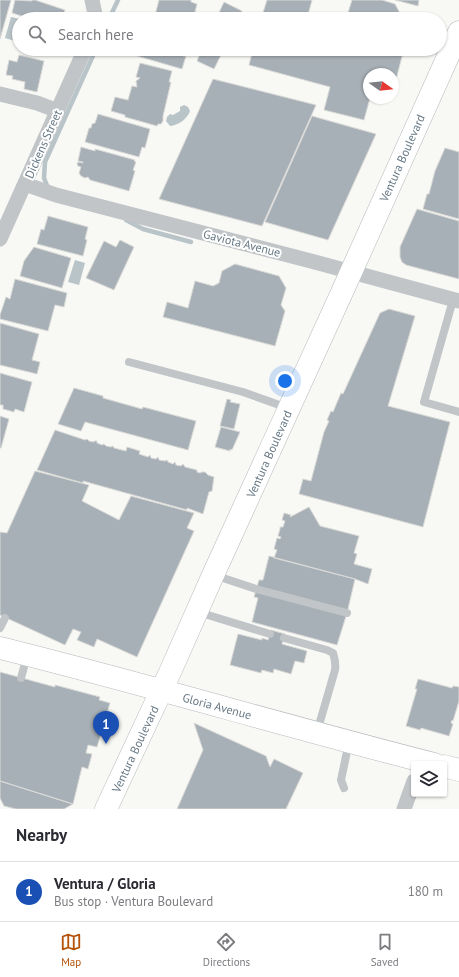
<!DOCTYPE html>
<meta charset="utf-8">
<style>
:root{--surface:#fff;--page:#f2f2f3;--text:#2b2b33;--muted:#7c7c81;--line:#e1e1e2;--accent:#b45309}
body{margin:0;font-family:"PT Sans",sans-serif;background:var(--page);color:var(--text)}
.controls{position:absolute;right:12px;bottom:12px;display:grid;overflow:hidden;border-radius:4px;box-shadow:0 1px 3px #0004}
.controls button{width:36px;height:36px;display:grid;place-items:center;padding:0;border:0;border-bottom:1px solid var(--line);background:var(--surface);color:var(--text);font:20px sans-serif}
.compass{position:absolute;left:363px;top:68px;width:36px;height:36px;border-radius:50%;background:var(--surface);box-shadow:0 1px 3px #0004;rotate:105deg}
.you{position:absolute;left:285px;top:381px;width:14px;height:14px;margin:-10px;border:3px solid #fff;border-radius:50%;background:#1a73e8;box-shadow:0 0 0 6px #1a73e833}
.badge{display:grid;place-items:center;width:26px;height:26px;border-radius:50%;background:var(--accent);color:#fff;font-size:13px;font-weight:700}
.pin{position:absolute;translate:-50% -33px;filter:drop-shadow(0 1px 2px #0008)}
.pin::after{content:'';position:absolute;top:21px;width:14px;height:12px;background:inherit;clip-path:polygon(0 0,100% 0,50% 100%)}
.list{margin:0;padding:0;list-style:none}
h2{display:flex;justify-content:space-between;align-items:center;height:52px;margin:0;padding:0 16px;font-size:17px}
h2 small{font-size:13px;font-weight:400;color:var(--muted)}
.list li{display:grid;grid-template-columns:26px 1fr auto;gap:12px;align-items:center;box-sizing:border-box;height:60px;padding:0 16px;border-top:1px solid var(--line)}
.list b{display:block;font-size:15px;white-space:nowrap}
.list p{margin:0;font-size:13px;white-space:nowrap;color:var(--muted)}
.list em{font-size:13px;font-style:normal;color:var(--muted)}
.icon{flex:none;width:22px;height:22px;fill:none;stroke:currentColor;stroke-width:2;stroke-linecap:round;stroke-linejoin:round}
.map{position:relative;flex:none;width:459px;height:809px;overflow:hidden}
.search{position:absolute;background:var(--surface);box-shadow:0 1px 3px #0004;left:12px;right:12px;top:12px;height:44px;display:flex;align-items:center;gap:10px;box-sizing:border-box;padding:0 14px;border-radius:22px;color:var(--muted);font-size:15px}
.sheet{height:112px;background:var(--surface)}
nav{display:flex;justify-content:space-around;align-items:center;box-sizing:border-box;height:56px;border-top:1px solid var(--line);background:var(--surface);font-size:11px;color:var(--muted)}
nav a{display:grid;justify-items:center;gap:2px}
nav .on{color:var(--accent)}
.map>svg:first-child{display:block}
.water{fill:#b8c4c8}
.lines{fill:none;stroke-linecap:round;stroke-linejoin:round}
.stream{stroke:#b8c4c8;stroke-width:4.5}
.building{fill:#a7b0b6;stroke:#d9d9d7}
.secondary-casing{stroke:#b3b9bd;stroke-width:23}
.primary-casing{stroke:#b4b9bc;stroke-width:23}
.lane{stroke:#c1c5c8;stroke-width:8}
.street{stroke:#c1c5c8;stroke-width:15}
.secondary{stroke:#fff;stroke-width:22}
.primary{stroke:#fff;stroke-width:22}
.labels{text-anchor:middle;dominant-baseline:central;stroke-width:4;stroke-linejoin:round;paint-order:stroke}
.street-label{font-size:12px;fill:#677985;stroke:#fff}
</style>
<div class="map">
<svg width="459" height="809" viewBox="0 0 459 809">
<rect width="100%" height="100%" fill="#f8f8f5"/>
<!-- water -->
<path class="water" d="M11,17L20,19L18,42L5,38Z
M184,105L188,107L190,111C187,119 179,125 170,126L166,121L167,117L170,114L173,115L180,111V107Z
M75,260L85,263L79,285L68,282Z"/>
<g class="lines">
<!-- stream -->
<path class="stream" d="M109,19L118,0
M48,188L44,178L45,162L96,49
M126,220L143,229L191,242"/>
</g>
<!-- building -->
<path class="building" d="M0,0H11L0,39Z
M15,0L32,1V0H35L65,10L62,19H28V18L12,13Z
M159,0H191V2L197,4L195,12L203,14L202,19H154Z
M267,0H312L307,19H261Z
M352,0H382L395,4L403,19H346Z
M395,0H419L418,6Z
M224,2L242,11L238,19H216Z
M139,49H183L182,51H185L183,56H186L182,69L137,56Z
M202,49H224L214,69L197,61Z
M253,49H404L393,91V74H369L370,98L364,120L324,110L330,87L249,65Z
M19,55L44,61L37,92L24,89L25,82L12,79L13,76L6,75L9,60L17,62Z
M140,63L172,71L169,82H171L163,116V121L161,124H158L157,126L125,117V115L111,111L115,97L128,100L132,86L137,87L136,81L140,78L136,77Z
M213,79L316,105L262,226L159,199Z
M98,114L150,129L145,148L142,147L139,157L85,142L89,128H91L92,124L95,123Z
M312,116L376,134L328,240L265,222Z
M81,147L95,151V149L135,160L134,161L136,162L133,170L135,171L129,191L90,180L88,177L85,178L81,176L79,173L81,167L78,166L77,164L78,162L83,163V162L78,161Z
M445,148L459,152V219L423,209L427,194H429L435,171Z
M417,209L459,221V279L406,265L402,262L400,257V247Z
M48,216L88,227L85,239L87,240L83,256L37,244L41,229L44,230Z
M120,240L134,247L114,290L86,278L104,241L116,247Z
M34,247L71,258L62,288L20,276L24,261Z
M235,264L279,276L286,288L281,305L285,311L275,346L163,317L167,302L188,308L195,281L213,286L219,283L222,271Z
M15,279L67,293L64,307L55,305L48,331L0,319V315L6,297L10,299Z
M389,309L415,316L388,406L450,422L423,527L299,494L303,479L311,481L324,432L329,421L327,420L331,411L333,412L341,393L343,394L380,313Z
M0,323L39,334L32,360L40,362L37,374L0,365Z
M0,373L32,382L24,412L15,409L14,412L3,409V405H0Z
M74,388L103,396V398L142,409L143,407L196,421L188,450L85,422L81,431L58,424Z
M227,399L231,400L230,402L240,404L234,429L220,426Z
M0,416L9,419L1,448H0Z
M221,427L240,432L232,450L230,449V451L215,447Z
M55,430L85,440L87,439L89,441L94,442V441H97V443L102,445L104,444L106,446L111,447L113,446L114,448L126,451L127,447L140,451L139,454L148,457L150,455L151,458L156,459L158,457L159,460L165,461L167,460L168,462L173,464L175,462L176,465L181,466L183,464L185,467L197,470V472L200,473L202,472H205L208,475L214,477L212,491L209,492L203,514L187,508V510L83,481V483L37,470Z
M35,471L89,485L82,501L119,520L131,496L194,513L187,528L194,531L137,657L97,639L94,647L77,640L81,632L73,629L65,645L0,615V532L7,533Z
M309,507L320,526L359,536L354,553L357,554L354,564L372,569L368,584L355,579L274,558L277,550L274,549L277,538L280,539L281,537L278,536L280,529V527H283L285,521L282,520L284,513L291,515L290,517Z
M269,556L355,579L347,613L337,645L252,622L258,598L254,597L259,580H263Z
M271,630L285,634L282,644L307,651L304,663L295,661L291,674L274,669L273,673L262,670L261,673L230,665L238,634L262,640V638L268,640Z
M0,672L55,687V685L100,697L99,700L110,703L97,747L88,745L86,753L92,754L88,769L82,767L73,804L0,781Z
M418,679L452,688L453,686L459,687V701L453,721L452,720L451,723L453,724L449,736L421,728L420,730L406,726L417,689H415Z
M194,723L266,756L270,767L274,759L303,773L286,809H177L203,750Z
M0,781L73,804L64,809H16L4,806L0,798Z"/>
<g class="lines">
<defs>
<path id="secondary" d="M0,648C145,684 289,727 434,764
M444,766L459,770"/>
<path id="primary" d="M106,809L171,670L213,575L343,290L459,32"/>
</defs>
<!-- secondary casing -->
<use href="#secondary" class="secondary-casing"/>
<!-- primary casing -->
<use href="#primary" class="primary-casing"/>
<!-- lane -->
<path class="lane" d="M453,300L424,402L459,412
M129,362L243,392L288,408
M214,575L256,589L347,613
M198,612L270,634
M0,628L5,618
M284,638L327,650L333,653C335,659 336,663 335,670L317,732
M21,678L27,656
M344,788L341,780L349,742"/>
<!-- street -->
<path class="street" d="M92,0L95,14V19
M0,94L37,103L58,111
M25,184L56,195L311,261L459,301
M0,239L85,49
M404,809L414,781"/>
<!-- secondary -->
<use href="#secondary" class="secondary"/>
<!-- primary -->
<use href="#primary" class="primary"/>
</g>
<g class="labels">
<!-- street labels -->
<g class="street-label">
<text transform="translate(43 144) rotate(-66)">Dickens Street</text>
<text transform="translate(402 158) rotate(-66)">Ventura Boulevard</text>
<text transform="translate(242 243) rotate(14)">Gaviota Avenue</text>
<text transform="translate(269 454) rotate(-66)">Ventura Boulevard</text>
<text transform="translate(217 706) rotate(15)">Gloria Avenue</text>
<text transform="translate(135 749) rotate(-65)">Ventura Boulevard</text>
</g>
</g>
</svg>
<div class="controls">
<button><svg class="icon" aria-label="layers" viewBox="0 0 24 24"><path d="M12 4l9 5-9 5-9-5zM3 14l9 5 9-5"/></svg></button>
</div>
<svg class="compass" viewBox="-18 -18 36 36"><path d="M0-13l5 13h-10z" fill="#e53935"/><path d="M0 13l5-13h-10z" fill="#7c7c81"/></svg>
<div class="you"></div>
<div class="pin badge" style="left:106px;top:744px;background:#1a4fb4">1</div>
<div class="search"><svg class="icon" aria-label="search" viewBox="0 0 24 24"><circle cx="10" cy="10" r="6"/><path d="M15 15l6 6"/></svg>Search here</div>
</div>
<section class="sheet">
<h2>Nearby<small></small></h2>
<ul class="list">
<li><span class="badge" style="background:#1a4fb4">1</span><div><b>Ventura / Gloria</b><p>Bus stop · Ventura Boulevard</p></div><em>180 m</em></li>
</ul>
</section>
<nav>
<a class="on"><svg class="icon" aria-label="map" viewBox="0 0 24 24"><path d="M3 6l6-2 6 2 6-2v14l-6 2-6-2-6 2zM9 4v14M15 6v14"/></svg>Map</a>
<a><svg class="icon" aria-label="directions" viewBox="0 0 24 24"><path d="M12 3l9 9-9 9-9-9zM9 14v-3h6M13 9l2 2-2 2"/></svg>Directions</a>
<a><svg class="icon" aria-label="saved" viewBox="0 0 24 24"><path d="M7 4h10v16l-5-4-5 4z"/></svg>Saved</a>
</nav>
